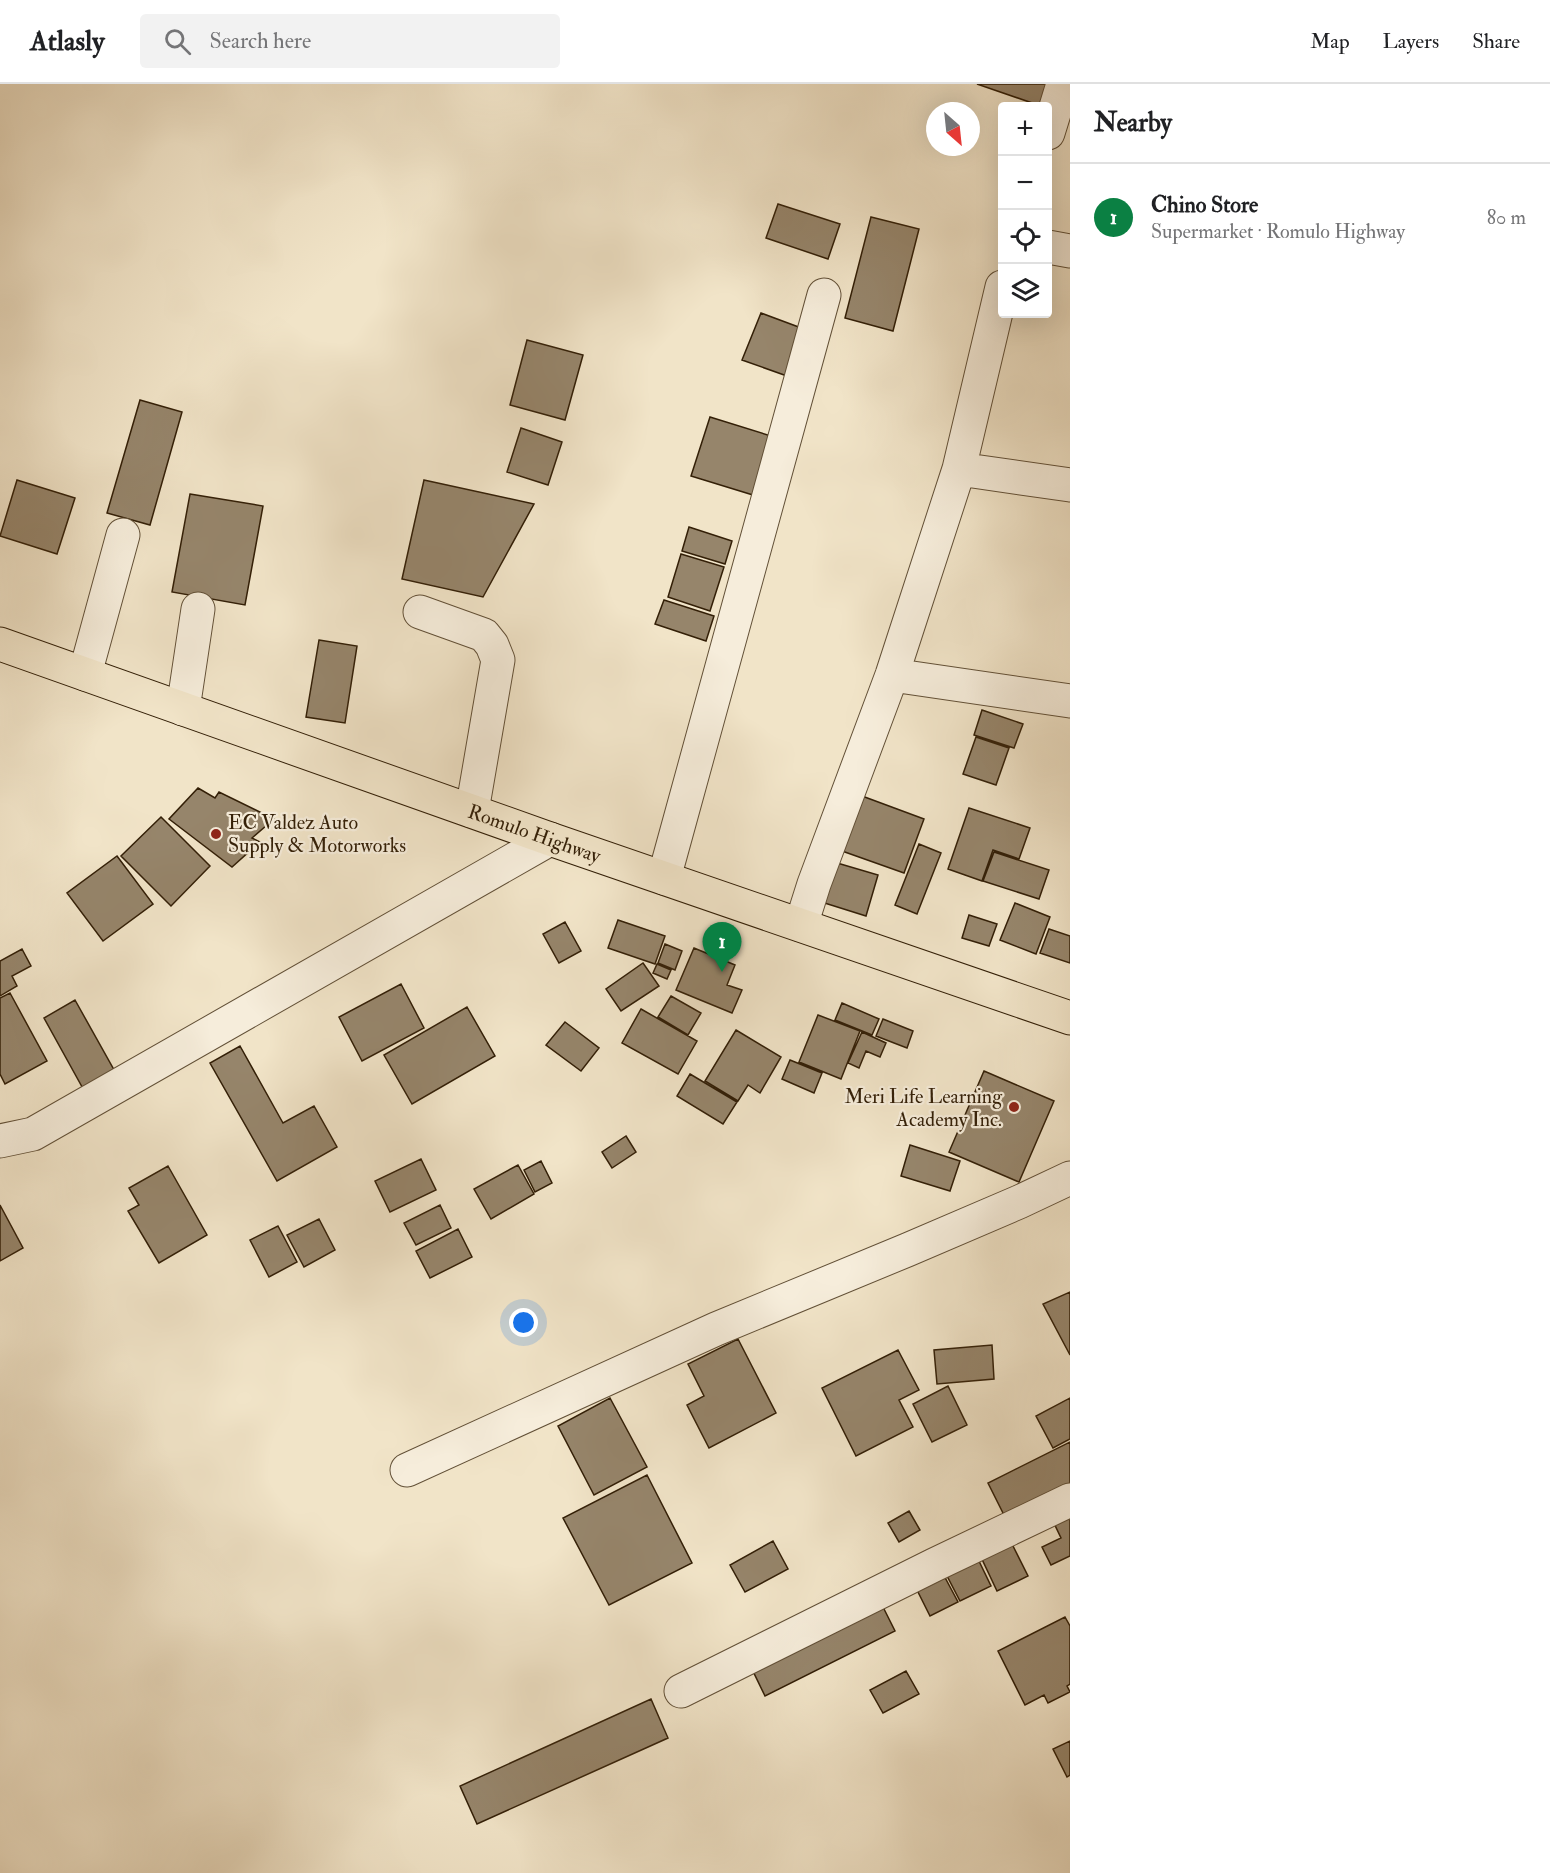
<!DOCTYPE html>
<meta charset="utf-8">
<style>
:root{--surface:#fff;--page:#f2f2f2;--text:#202124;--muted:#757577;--line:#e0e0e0;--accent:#0b8043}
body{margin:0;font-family:"IM FELL Double Pica",serif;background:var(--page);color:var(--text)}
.controls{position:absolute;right:18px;top:18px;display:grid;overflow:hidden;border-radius:6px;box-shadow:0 6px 24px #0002}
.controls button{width:54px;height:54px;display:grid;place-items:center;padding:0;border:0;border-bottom:2px solid var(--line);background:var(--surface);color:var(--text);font:30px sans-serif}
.compass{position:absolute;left:926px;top:18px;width:54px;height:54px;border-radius:50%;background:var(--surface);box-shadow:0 6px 24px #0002;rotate:153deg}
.you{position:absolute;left:524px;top:1239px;width:21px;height:21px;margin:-15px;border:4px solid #fff;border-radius:50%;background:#1a73e8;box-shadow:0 0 0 9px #1a73e833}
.badge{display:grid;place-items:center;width:39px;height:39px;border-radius:50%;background:var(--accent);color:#fff;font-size:20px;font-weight:700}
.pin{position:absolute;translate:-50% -50px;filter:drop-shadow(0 2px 3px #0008)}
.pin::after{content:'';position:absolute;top:32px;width:21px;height:18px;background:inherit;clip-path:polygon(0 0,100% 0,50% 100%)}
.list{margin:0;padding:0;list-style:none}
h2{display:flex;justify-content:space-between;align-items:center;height:78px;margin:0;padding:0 24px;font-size:26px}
h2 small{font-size:20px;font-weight:400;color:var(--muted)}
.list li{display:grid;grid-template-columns:39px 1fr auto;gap:18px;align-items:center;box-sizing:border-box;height:108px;padding:0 24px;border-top:2px solid var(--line)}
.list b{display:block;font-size:22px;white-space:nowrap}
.list p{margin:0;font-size:20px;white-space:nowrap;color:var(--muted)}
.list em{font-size:20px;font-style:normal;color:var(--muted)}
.icon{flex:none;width:33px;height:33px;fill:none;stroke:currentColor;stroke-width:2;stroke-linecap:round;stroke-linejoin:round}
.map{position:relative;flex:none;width:1070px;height:1789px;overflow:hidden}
header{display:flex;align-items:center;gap:36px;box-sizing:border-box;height:84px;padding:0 30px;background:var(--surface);border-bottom:2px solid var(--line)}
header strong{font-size:28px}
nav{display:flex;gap:33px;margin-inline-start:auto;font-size:21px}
.search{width:420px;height:54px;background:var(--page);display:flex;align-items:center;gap:15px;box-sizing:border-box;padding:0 21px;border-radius:6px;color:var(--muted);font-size:22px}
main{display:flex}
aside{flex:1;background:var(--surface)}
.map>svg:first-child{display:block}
.building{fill:#96856b;stroke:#331f07;stroke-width:1.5}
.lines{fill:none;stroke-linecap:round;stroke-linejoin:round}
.minor-casing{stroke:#625037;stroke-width:35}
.highway-casing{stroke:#331f07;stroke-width:35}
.minor{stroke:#f6eddb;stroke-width:33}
.highway{stroke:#f1e4c8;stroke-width:33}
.poi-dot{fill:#8f2418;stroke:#f6eddb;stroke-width:2}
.labels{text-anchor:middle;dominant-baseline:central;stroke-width:4.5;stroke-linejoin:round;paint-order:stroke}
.poi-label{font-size:20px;fill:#331f07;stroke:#f6eddb;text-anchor:start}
.street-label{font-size:20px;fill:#331f07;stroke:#f6eddb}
</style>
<header>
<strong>Atlasly</strong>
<div class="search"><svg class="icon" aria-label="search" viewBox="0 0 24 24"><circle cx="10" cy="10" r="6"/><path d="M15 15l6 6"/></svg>Search here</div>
<nav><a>Map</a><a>Layers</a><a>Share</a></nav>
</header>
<main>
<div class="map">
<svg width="1070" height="1789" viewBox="0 0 1070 1789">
<rect width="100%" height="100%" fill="#f1e4c8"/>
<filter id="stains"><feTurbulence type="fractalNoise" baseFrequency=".00333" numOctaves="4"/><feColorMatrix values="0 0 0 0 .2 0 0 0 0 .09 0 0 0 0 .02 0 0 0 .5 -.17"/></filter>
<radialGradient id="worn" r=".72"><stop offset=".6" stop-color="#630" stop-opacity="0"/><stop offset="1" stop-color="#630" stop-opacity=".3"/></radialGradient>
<!-- building -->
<path class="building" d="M977,0H1049L1041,22Z
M778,120L840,140L828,175L766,154Z
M871,133L919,145L893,247L845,234Z
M761,229L804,245L787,292L742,276Z
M527,256L583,271L565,336L510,321Z
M140,316L182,328L150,441L107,429Z
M710,333L771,352L753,411L691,392Z
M521,344L562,358L548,401L507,388Z
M17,396L75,414L57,470L0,452Z
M424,396L534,420L483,513L402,495Z
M190,410L263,422L245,521L172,508Z
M689,443L732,457L725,480L682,467Z
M681,470L724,483L710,527L668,513Z
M664,516L714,532L706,557L655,540Z
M319,556L357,562L345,639L306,633Z
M982,626L1023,640L1014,664L974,651Z
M976,653L1009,664L996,701L963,690Z
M198,704L215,714L219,708L274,735L252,754L260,758L232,783L169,735Z
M862,712L924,735L904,789L842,767Z
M969,724L1030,744L1019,775L993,766L982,797L948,785Z
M161,733L210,782L171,822L121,772Z
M919,760L941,769L917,830L895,821Z
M994,768L1049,786L1039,815L983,797Z
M117,772L153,820L103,857L67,809Z
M827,776L878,791L866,832L815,816Z
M1015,819L1050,833L1036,870L1000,856Z
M969,831L997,840L989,862L962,854Z
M618,836L665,852L655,880L608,864Z
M565,838L581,867L559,879L543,850Z
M1049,845L1070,852V879L1040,869Z
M665,860L682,867L675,886L658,879Z
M694,864L735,881L727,901L742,906L732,929L676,906Z
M22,865L31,882L12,892L17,902L0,912V877Z
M643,879L659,902L621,927L606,905Z
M657,880L671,886L667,895L653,889Z
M401,900L424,944L362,977L339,933Z
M10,909L47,977L5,1000L0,990V914Z
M671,912L701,929L688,951L658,933Z
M75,916L118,993L86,1010L44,934Z
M842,919L879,935L872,951L835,936Z
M467,923L495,972L412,1020L384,971Z
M641,925L697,957L678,990L622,959Z
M818,931L860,947L841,995L799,978Z
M883,935L913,947L907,964L876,952Z
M565,938L599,964L581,987L546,961Z
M736,946L781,973L760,1009L748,1001L738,1017L705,997Z
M862,948L886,959L880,973L866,967L859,984L848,979Z
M240,962L283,1039L314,1022L337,1063L277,1097L210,979Z
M790,976L822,989L814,1009L782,995Z
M984,987L1054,1017L1019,1098L949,1068Z
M690,990L737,1018L723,1040L677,1012Z
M626,1052L636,1068L612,1084L602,1068Z
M910,1061L960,1077L950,1107L901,1092Z
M421,1075L436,1106L390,1128L375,1097Z
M541,1077L552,1099L535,1108L524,1086Z
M518,1081L534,1110L491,1135L474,1105Z
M168,1082L207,1151L159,1179L128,1127L139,1121L129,1104Z
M0,1121L23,1164L0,1177Z
M440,1121L451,1144L416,1161L404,1139Z
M319,1135L335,1166L304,1183L287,1151Z
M278,1142L297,1178L269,1193L250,1156Z
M458,1145L472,1173L430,1194L416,1167Z
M1070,1208V1271L1043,1220Z
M738,1255L776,1329L709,1364L687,1321L704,1312L688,1280Z
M992,1261L994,1295L937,1300L934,1266Z
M898,1266L919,1306L899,1316L913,1343L856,1372L822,1304Z
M948,1302L967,1341L932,1358L913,1320Z
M610,1314L647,1383L594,1411L558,1342Z
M1070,1314V1355L1053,1364L1036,1332Z
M1070,1358V1400L1005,1433L988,1399Z
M647,1391L692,1479L609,1521L563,1434Z
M1070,1424V1472L1051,1481L1042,1463L1061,1454L1051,1433Z
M909,1427L920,1446L899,1458L888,1439Z
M1010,1456L1028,1492L997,1507L980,1471Z
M773,1457L788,1485L745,1508L730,1481Z
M977,1473L991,1502L960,1517L945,1488Z
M941,1486L958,1518L930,1532L914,1500Z
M880,1517L895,1547L765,1612L750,1581Z
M1065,1533L1070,1542V1600L1067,1602L1070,1608L1048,1619L1044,1611L1025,1621L998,1567Z
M906,1587L919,1610L883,1629L870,1606Z
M651,1615L668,1654L477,1740L460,1702Z
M1070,1657V1691L1067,1693L1053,1665Z"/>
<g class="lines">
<defs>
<path id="minor" d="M1048,49L1063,0
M1048,163L1070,167
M959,385L1070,401
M420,528L484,551L492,561L498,576L472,727
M85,590L123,451
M892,591L1070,617
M183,625L198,525
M664,794L824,211
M801,841L814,800L892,591L959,385L1002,203
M0,1057L33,1050L550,755
M407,1386L716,1245L907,1166L1019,1118L1070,1094
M681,1607L934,1481L1070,1416"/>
<g id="highway">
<path id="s1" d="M0,560L550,755L1070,934"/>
</g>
</defs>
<!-- minor casing -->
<use href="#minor" class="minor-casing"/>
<!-- highway casing -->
<use href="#highway" class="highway-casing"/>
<!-- minor -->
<use href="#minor" class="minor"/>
<!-- highway -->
<use href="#highway" class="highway"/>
</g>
<!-- markers -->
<g class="poi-dot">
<circle cx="216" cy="750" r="6"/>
<circle cx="1014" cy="1023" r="6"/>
</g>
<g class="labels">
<!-- poi labels -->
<g class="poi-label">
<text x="228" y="738">EC Valdez Auto<tspan x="228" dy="23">Supply &amp; Motorworks</tspan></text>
<text x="1002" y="1012" text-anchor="end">Meri Life Learning<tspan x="1002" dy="23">Academy Inc.</tspan></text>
</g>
<!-- street labels -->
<g class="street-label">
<text stroke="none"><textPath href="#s1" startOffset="567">Romulo Highway</textPath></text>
</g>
</g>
<rect width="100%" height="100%" filter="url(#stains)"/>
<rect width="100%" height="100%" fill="url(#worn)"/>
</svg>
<div class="controls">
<button>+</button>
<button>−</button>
<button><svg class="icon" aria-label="locate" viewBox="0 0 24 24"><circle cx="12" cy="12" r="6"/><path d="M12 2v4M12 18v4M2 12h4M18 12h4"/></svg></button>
<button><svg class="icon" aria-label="layers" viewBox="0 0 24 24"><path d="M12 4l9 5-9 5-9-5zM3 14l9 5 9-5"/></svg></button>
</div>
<svg class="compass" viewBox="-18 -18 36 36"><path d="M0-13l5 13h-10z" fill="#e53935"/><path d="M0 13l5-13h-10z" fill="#757577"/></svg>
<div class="you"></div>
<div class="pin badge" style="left:722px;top:888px">1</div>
</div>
<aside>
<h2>Nearby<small></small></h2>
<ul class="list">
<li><span class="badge">1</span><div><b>Chino Store</b><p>Supermarket · Romulo Highway</p></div><em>80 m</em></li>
</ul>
</aside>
</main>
